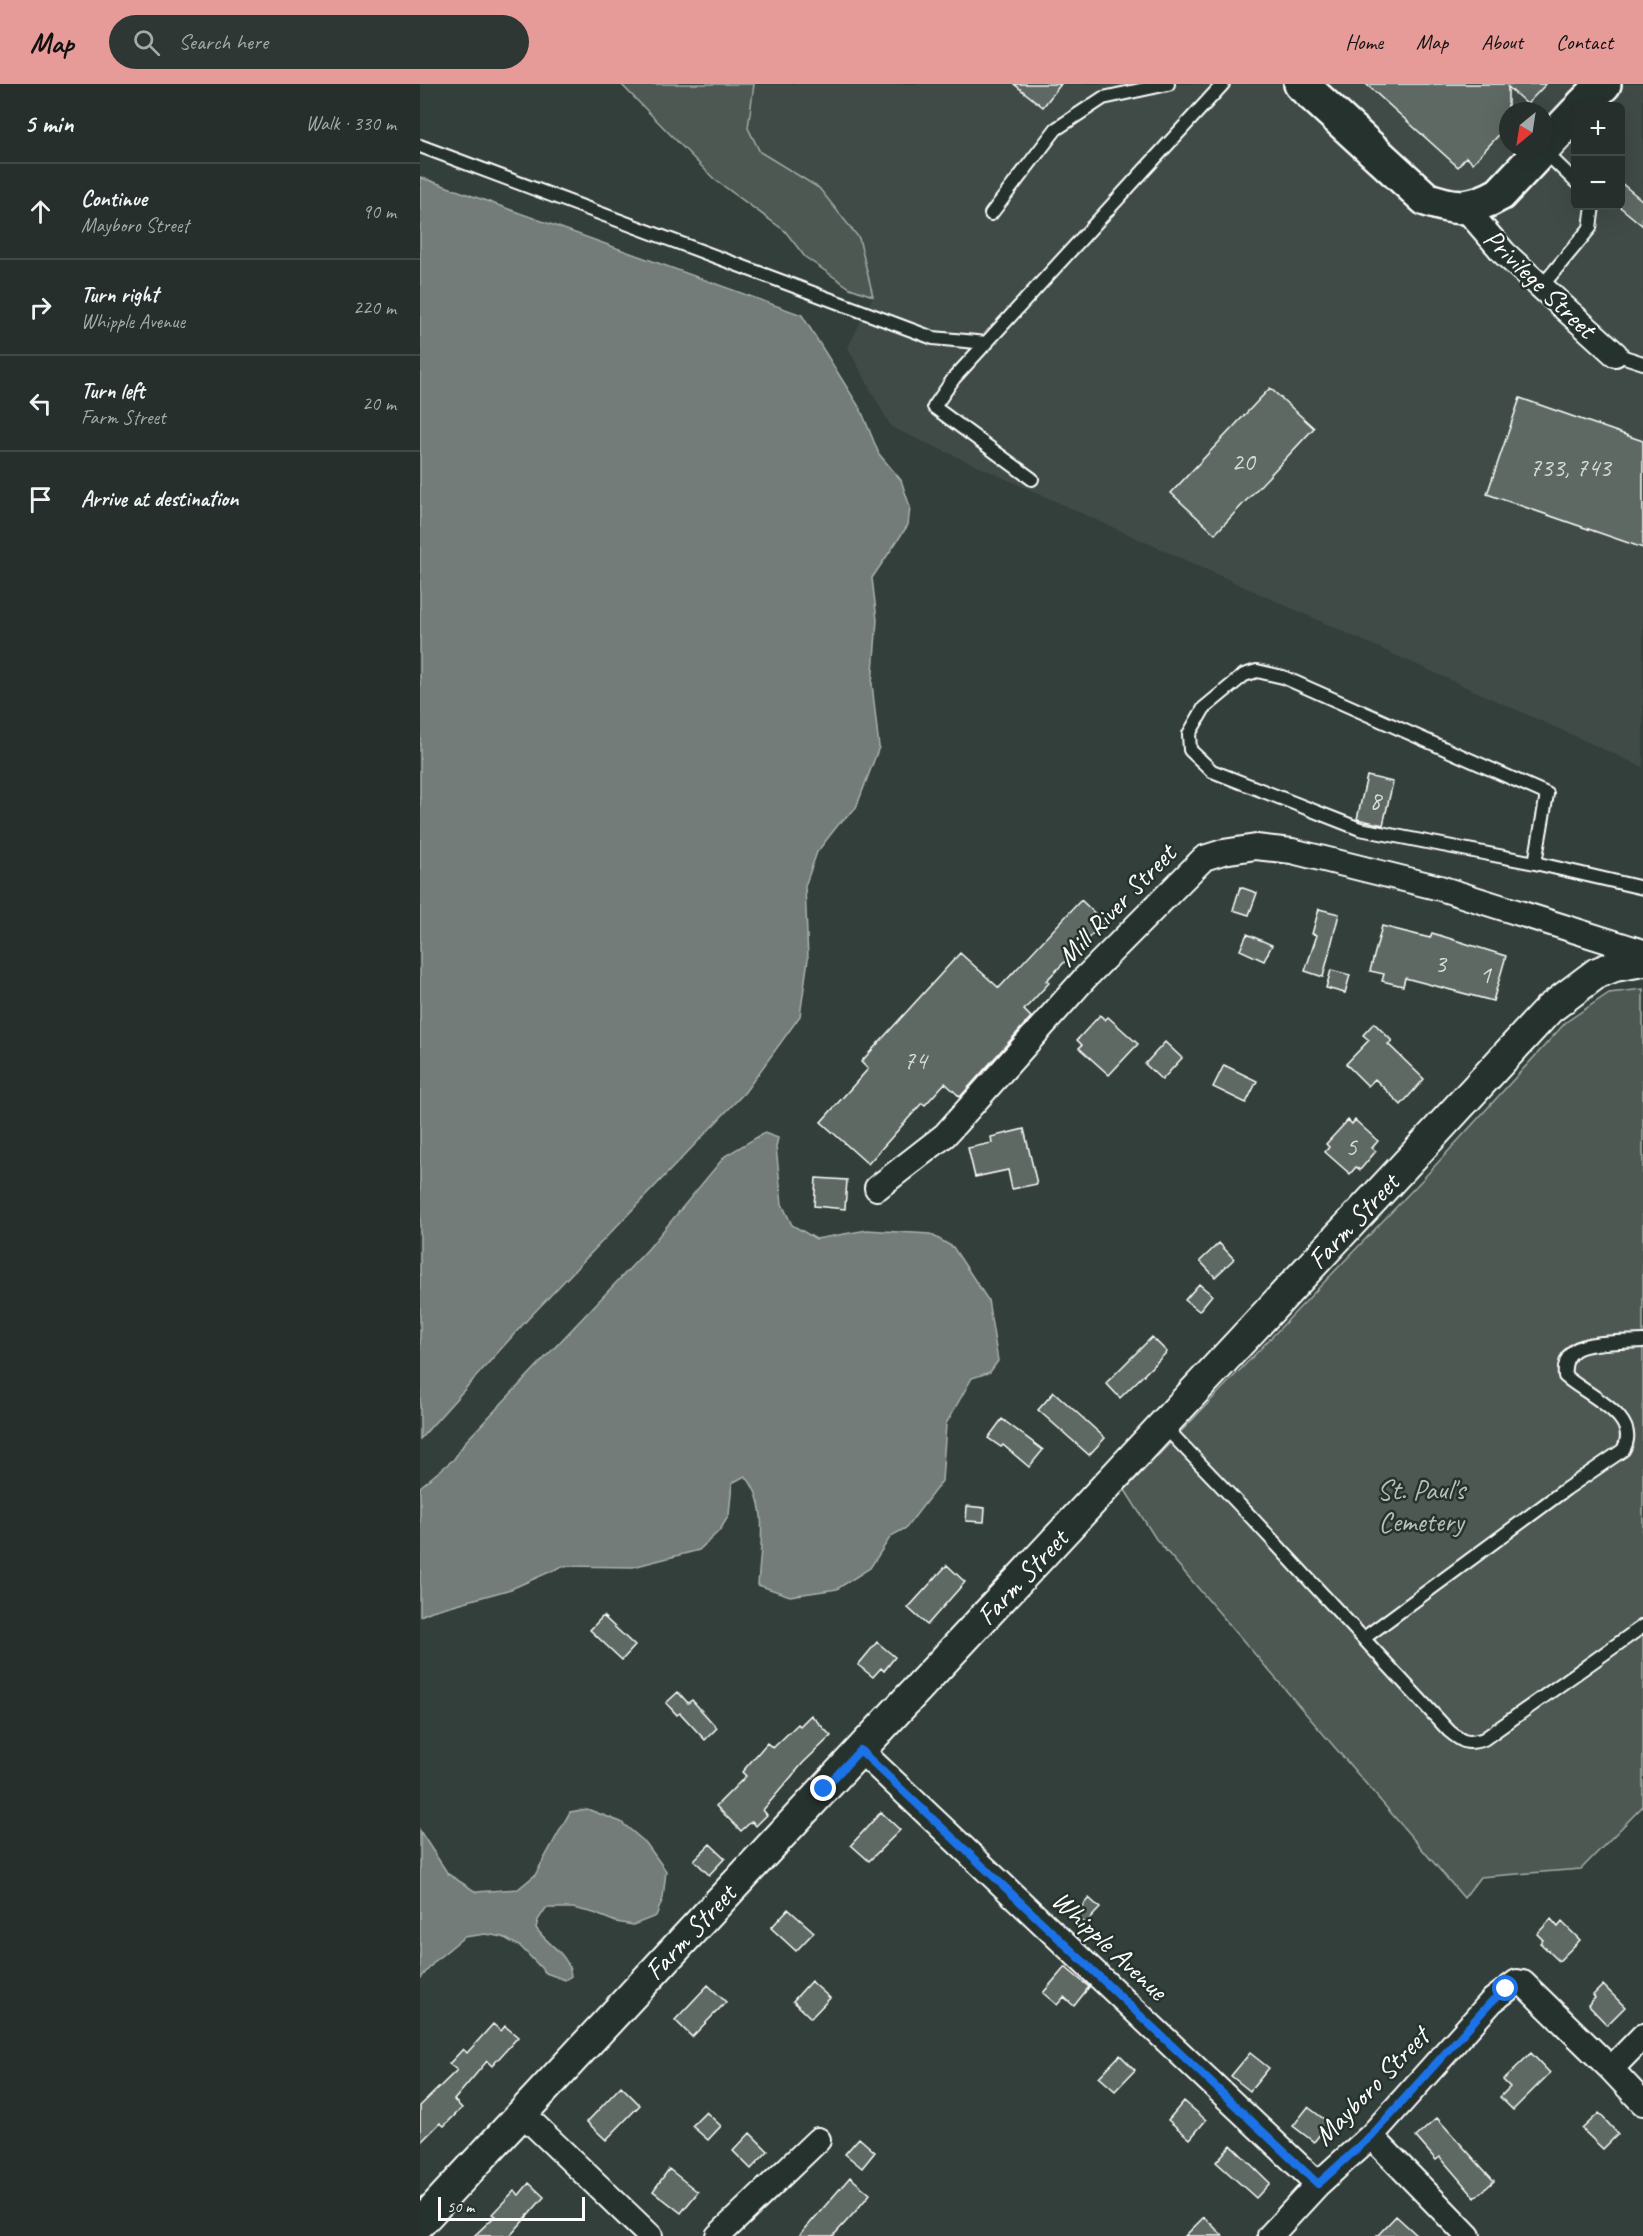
<!DOCTYPE html>
<meta charset="utf-8">
<style>
:root{--surface:#262f2c;--page:#2e3734;--text:#f1f3f6;--muted:#a4a9a9;--line:#424a48;--accent:#e69b98}
body{margin:0;font-family:Caveat,sans-serif;background:var(--page);color:var(--text)}
.controls{position:absolute;right:18px;top:18px;display:grid;overflow:hidden;border-radius:9px;box-shadow:0 6px 24px #0002}
.controls button{width:54px;height:54px;display:grid;place-items:center;padding:0;border:0;border-bottom:2px solid var(--line);background:var(--surface);color:var(--text);font:30px sans-serif}
.compass{position:absolute;left:1079px;top:18px;width:54px;height:54px;border-radius:50%;background:var(--surface);box-shadow:0 6px 24px #0002;rotate:210deg}
.scale{position:absolute;left:18px;bottom:15px;width:147px;box-sizing:border-box;padding-left:6px;border:3px solid #fff;border-top:0;font-size:16px;line-height:21px;white-space:nowrap;color:#fff;-webkit-text-stroke:4px #26332d;paint-order:stroke}
.stop{position:absolute;width:18px;height:18px;margin:-14px;border:4px solid #1a73e8;border-radius:50%;background:#fff}
.stop.end{background:#1a73e8;border-color:#fff;box-shadow:0 2px 6px #0008}
.list{margin:0;padding:0;list-style:none}
h2{display:flex;justify-content:space-between;align-items:center;height:78px;margin:0;padding:0 24px;font-size:26px}
h2 small{font-size:20px;font-weight:400;color:var(--muted)}
.list li{display:grid;grid-template-columns:39px 1fr auto;gap:18px;align-items:center;box-sizing:border-box;height:96px;padding:0 24px;border-top:2px solid var(--line)}
.list b{display:block;font-size:22px;white-space:nowrap}
.list p{margin:0;font-size:20px;white-space:nowrap;color:var(--muted)}
.list em{font-size:20px;font-style:normal;color:var(--muted)}
.icon{flex:none;width:33px;height:33px;fill:none;stroke:currentColor;stroke-width:2;stroke-linecap:round;stroke-linejoin:round}
.map{position:relative;flex:none;width:1223px;height:2152px;overflow:hidden}
header{display:flex;align-items:center;gap:36px;box-sizing:border-box;height:84px;padding:0 30px;background:var(--accent);color:#111}
header strong{font-size:28px}
nav{display:flex;gap:33px;margin-inline-start:auto;font-size:21px}
.search{width:420px;height:54px;background:var(--page);display:flex;align-items:center;gap:15px;box-sizing:border-box;padding:0 21px;border-radius:33px;color:var(--muted);font-size:22px}
main{display:flex}
aside{flex:1;background:var(--surface)}
.map>svg:first-child{display:block}
.built{fill:#404c47;fill-rule:evenodd}
.green{fill:#4d5853;stroke:#a6aca9;stroke-width:1.5}
.water{fill:#737b78;stroke:#abb0ae;stroke-width:1.5}
.building{fill:#5f6964;stroke:#fff;stroke-width:1.5}
.lines{fill:none;stroke-linecap:round;stroke-linejoin:round}
.service-casing{stroke:#fff;stroke-width:16}
.minor-casing{stroke:#fff;stroke-width:28}
.tertiary-casing{stroke:#fff;stroke-width:34}
.secondary-casing{stroke:#fff;stroke-width:38}
.service{stroke:#26332d;stroke-width:12}
.minor{stroke:#26332d;stroke-width:24}
.tertiary{stroke:#26332d;stroke-width:30}
.secondary{stroke:#26332d;stroke-width:33}
.route{stroke:#1a73e8;stroke-width:8}
.labels{text-anchor:middle;dominant-baseline:central;stroke-width:5;stroke-linejoin:round;paint-order:stroke}
.number-label{font-size:26px;fill:#d7dad8}
.street-label{font-size:28px;fill:#fff;stroke:#26332d}
.park-label{font-size:28px;fill:#b8bcba;stroke:#26332d}
</style>
<header>
<strong>Map</strong>
<div class="search"><svg class="icon" aria-label="search" viewBox="0 0 24 24"><circle cx="10" cy="10" r="6"/><path d="M15 15l6 6"/></svg>Search here</div>
<nav><a>Home</a><a>Map</a><a>About</a><a>Contact</a></nav>
</header>
<main>
<aside>
<h2>5 min<small>Walk · 330 m</small></h2>
<ul class="list">
<li><svg class="icon" aria-label="ahead" viewBox="0 0 24 24"><path d="M12 20V5M6 11l6-6 6 6"/></svg><div><b>Continue</b><p>Mayboro Street</p></div><em>90 m</em></li>
<li><svg class="icon" aria-label="right" viewBox="0 0 24 24"><path d="M7 20v-9h11M14 6l5 5-5 5"/></svg><div><b>Turn right</b><p>Whipple Avenue</p></div><em>220 m</em></li>
<li><svg class="icon" aria-label="left" viewBox="0 0 24 24"><path d="M17 20v-9H6M10 6l-5 5 5 5"/></svg><div><b>Turn left</b><p>Farm Street</p></div><em>20 m</em></li>
<li><svg class="icon" aria-label="arrive" viewBox="0 0 24 24"><path d="M6 21V4h12l-3 4 3 4H6"/></svg><div><b>Arrive at destination</b></div></li>
</ul>
</aside>
<div class="map">
<svg width="1223" height="2152" viewBox="0 0 1223 2152">
<rect width="100%" height="100%" fill="#333f3a"/>
<filter id="ink" filterUnits="userSpaceOnUse"><feTurbulence type="fractalNoise" baseFrequency=".0167" numOctaves="2"/><feDisplacementMap in="SourceGraphic" scale="12" xChannelSelector="R" yChannelSelector="G"/><feConvolveMatrix kernelMatrix="1 2 1 2 8 2 1 2 1" color-interpolation-filters="sRGB"/></filter>
<g filter="url(#ink)">
<!-- built -->
<path class="built" d="M334,0H1223V683L471,343L428,264L453,212L399,104L340,68L328,44ZM1156,22H1200V122H1156ZM1088,27H1124V63H1088Z"/>
<!-- green -->
<path class="green" d="M201,0H334L328,44L340,68L399,104L439,154L453,212L430,204L385,173L365,147L294,95Z
M1223,905V1722L1161,1785L1060,1793L1044,1814L736,1455L705,1406L1002,1096L1146,938L1189,909Z"/>
<!-- water -->
<path class="water" d="M0,93L382,231L441,326L459,370L481,396L490,423L488,441L452,494L457,536L452,600L459,663L436,724L418,741L397,768L385,802L388,875L380,932L325,1008L107,1236L0,1355Z
M344,1049L358,1054L356,1063L362,1120L372,1141L396,1155L447,1146L510,1150L533,1163L568,1216L578,1277L570,1288L552,1294L526,1340L522,1397L486,1444L471,1452L450,1484L417,1505L370,1512L338,1501C340,1467 350,1418 325,1392L312,1399L309,1431L300,1446L279,1466L213,1483L143,1482L91,1505L12,1527L0,1532V1403L34,1375L46,1357L228,1165L305,1072Z
M167,1725L201,1738L226,1759L246,1787L243,1814L236,1832L213,1841L196,1838L174,1829L153,1824H126L118,1836L116,1844C128,1862 149,1869 151,1892L145,1896L126,1889L101,1863L83,1853L66,1850L44,1853L16,1876L0,1895V1747L28,1790L56,1808L98,1805L115,1791L150,1728Z"/>
<!-- building -->
<path class="building" d="M594,0H641L623,23Z
M946,0H1126L1107,20L1088,3V41L1053,79L1046,73L1038,83Z
M1200,98L1223,117V142L1200,123Z
M850,304L894,344L795,450L751,409Z
M1100,314L1223,357V464L1067,410Z
M947,692L973,698L963,741L937,735Z
M820,803L837,809L829,831L813,826Z
M661,816L684,838L626,897L629,899L604,926L611,933L540,1013L525,999L505,1021L502,1019L448,1080L401,1038L448,985L441,978L540,869L579,904Z
M899,825L919,830L903,893L885,887L897,851L892,850Z
M962,842L1010,854L1012,849L1086,872L1073,917L985,894L983,902L962,897L964,890L950,887Z
M827,850L852,861L844,877L820,866Z
M911,886L930,891L925,909L906,904Z
M680,931L685,936L688,933L718,960L689,991L659,964L662,961L657,956Z
M954,939L972,957L968,960L1004,995L981,1021L955,995L948,1002L926,980L949,956L943,951Z
M745,958L762,974L742,996L725,980Z
M804,981L837,997L826,1019L793,1003Z
M928,1036L932,1040L935,1036L958,1057L952,1064L956,1067L940,1086L936,1083L930,1090L905,1068L909,1063L906,1060Z
M604,1045L617,1100L592,1105L588,1086L555,1093L548,1064L572,1059L571,1053Z
M396,1094L427,1096L425,1125L394,1122Z
M799,1159L814,1175L795,1193L780,1177Z
M779,1200L792,1211L779,1227L765,1216Z
M732,1253L747,1268L700,1314L686,1299Z
M634,1308L685,1354L669,1371L618,1326Z
M582,1335L623,1366L609,1383L583,1361L581,1363L568,1354Z
M547,1422L565,1424L564,1438L546,1437Z
M527,1481L545,1498L507,1541L488,1524Z
M183,1532L215,1562L202,1576L170,1546Z
M457,1558L475,1573L464,1587L461,1584L453,1593L438,1581Z
M258,1608L268,1619L272,1616L297,1644L285,1656L260,1629L257,1631L246,1619Z
M391,1631L411,1652L383,1679L343,1726L347,1731L336,1742L332,1737L321,1747L296,1722L326,1692L322,1688L347,1659L353,1664L378,1640L380,1642Z
M461,1728L480,1746L449,1777L431,1761Z
M290,1760L305,1774L289,1791L274,1776Z
M669,1814L680,1824L665,1840L655,1830Z
M368,1825L394,1848L376,1867L351,1844Z
M1131,1835L1138,1843L1142,1838L1160,1856L1139,1877L1120,1859L1123,1856L1117,1850Z
M645,1883L669,1903L654,1922L644,1913L637,1921L623,1909Z
M391,1897L410,1914L391,1934L373,1917Z
M288,1901L306,1918L272,1953L255,1936Z
M1183,1901L1205,1923L1187,1941L1168,1921L1175,1914L1173,1911Z
M73,1940L81,1947L85,1942L98,1953L72,1982L67,1977L34,2016L42,2024L24,2042L20,2039L0,2059V2022L37,1986L29,1980L43,1965L47,1969Z
M830,1969L849,1984L830,2007L811,1992Z
M1111,1969L1130,1989L1093,2026L1080,2013L1090,2003L1083,1996Z
M700,1971L715,1986L695,2007L679,1993Z
M201,2002L220,2021L186,2056L167,2038Z
M764,2017L786,2036L770,2055L748,2036Z
M888,2023L909,2039L894,2058L873,2042Z
M286,2028L301,2042L288,2056L272,2042Z
M1179,2029L1198,2050L1183,2065L1162,2045Z
M1017,2034L1074,2097L1055,2114L1020,2073L1016,2076L996,2053Z
M330,2049L348,2067L331,2085L313,2067Z
M439,2054L455,2068L442,2084L425,2070Z
M811,2061L850,2099L836,2114L796,2078Z
M249,2085L278,2108L261,2129L233,2107Z
M430,2093L450,2110L435,2128L413,2152H379Z
M109,2099L124,2113L90,2152H54L75,2132L72,2130L94,2107L99,2111Z
M976,2132L998,2152H957Z
M784,2133L803,2152H765Z"/>
<g class="lines">
<defs>
<path id="service" d="M0,62L513,254L567,259
M1123,66L1156,98
M571,130L636,45L683,14L748,0
M1121,203L1170,144L1173,122
M1195,270L1223,279
M612,395L514,323L534,294L803,0
M1115,779L1127,710L863,593L837,587L824,591L784,624L769,650L770,666L792,687L940,745L1115,779L1223,804
M743,1341L831,1433L1029,1647C1042,1658 1047,1661 1064,1655L1223,1542
M944,1554L1146,1405L1203,1366C1223,1333 1166,1311 1145,1292C1144,1283 1146,1272 1155,1266C1168,1257 1206,1258 1223,1257"/>
<path id="minor" d="M1049,123L1053,133L1084,169L1195,270
M457,1104L525,1051L665,894L784,774L803,768L836,763L872,767L1020,804L1223,868
M440,1666L898,2100
M1191,1985L1223,1952
M103,2030L230,2152
M951,2052L1048,2152
M298,2152L398,2056
M850,2152L898,2100L951,2052L1072,1917L1097,1898L1103,1899L1191,1985L1223,2019"/>
<path id="tertiary" d="M0,2139L999,1066L1129,925L1177,889L1195,882L1223,877"/>
<path id="secondary" d="M881,0L1006,115C1036,126 1052,126 1080,110L1156,29
M1162,22L1184,0"/>
</defs>
<!-- service casing -->
<use href="#service" class="service-casing"/>
<!-- minor casing -->
<use href="#minor" class="minor-casing"/>
<!-- tertiary casing -->
<use href="#tertiary" class="tertiary-casing"/>
<!-- secondary casing -->
<use href="#secondary" class="secondary-casing"/>
<!-- service -->
<use href="#service" class="service"/>
<!-- minor -->
<use href="#minor" class="minor"/>
<!-- tertiary -->
<use href="#tertiary" class="tertiary"/>
<!-- secondary -->
<use href="#secondary" class="secondary"/>
</g>
</g>
<g class="lines" filter="url(#ink)">
<!-- route -->
<path class="route" d="M404,1705L440,1666L898,2100L951,2052L1072,1917L1086,1905"/>
</g>
<g class="labels">
<!-- number labels -->
<g class="number-label">
<text x="823" y="377">20</text>
<text x="1150" y="383">733, 743</text>
<text x="955" y="716">8</text>
<text x="1020" y="879">3</text>
<text x="1065" y="890">1</text>
<text x="495" y="976">74</text>
<text x="931" y="1062">5</text>
</g>
<!-- street labels -->
<g class="street-label">
<text transform="translate(1120 199) rotate(44)">Privilege Street</text>
<text transform="translate(696 821) rotate(-46)">Mill River Street</text>
<text transform="translate(933 1137) rotate(-47)">Farm Street</text>
<text transform="translate(602 1493) rotate(-47)">Farm Street</text>
<text transform="translate(270 1848) rotate(-47)">Farm Street</text>
<text transform="translate(690 1861) rotate(43)">Whipple Avenue</text>
<text transform="translate(951 2002) rotate(-46)">Mayboro Street</text>
</g>
<!-- park labels -->
<g class="park-label">
<text x="1001" y="1405">St. Paul's<tspan x="1001" dy="32">Cemetery</tspan></text>
</g>
</g>
</svg>
<div class="controls">
<button>+</button>
<button>−</button>
</div>
<svg class="compass" viewBox="-18 -18 36 36"><path d="M0-13l5 13h-10z" fill="#e53935"/><path d="M0 13l5-13h-10z" fill="#a4a9a9"/></svg>
<div class="scale">50 m</div>
<div class="stop" style="left:1086px;top:1905px"></div>
<div class="stop end" style="left:404px;top:1705px"></div>
</div>
</main>
